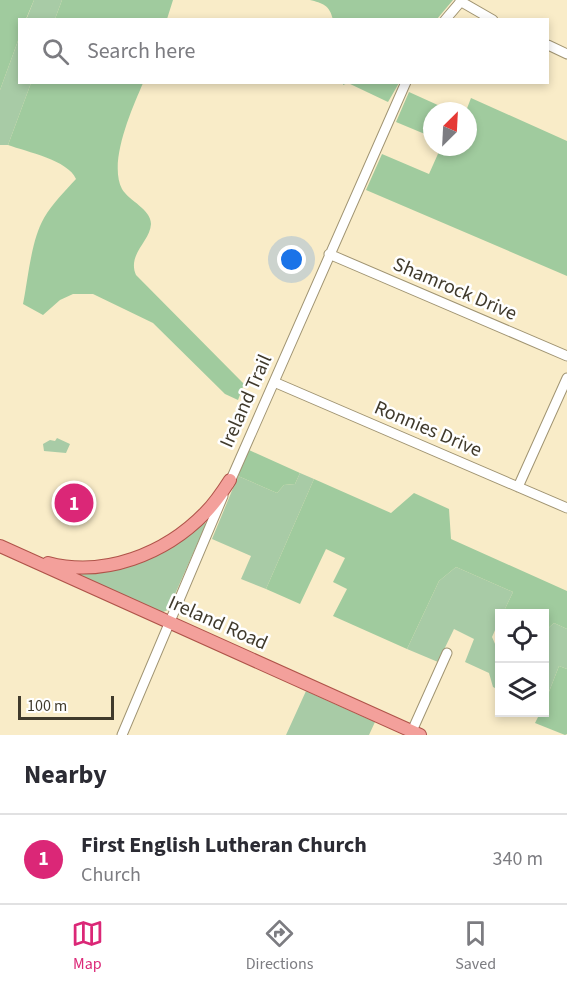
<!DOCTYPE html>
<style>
:root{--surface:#fff;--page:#f7f7f7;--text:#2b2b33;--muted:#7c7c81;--line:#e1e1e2;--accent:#db2777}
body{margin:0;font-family:"Source Sans 3",sans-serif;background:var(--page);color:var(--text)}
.controls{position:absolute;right:18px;bottom:18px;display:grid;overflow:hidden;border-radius:0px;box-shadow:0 3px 9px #0003}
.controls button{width:54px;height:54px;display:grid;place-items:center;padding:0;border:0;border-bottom:2px solid var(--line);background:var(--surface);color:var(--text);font:30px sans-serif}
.compass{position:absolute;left:423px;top:102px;width:54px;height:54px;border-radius:50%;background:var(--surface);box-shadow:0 3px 9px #0003;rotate:24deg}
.scale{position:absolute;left:18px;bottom:15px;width:96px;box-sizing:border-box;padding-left:6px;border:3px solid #403a2c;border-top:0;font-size:16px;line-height:21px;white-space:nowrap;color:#403a2c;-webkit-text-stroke:4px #fff;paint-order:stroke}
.you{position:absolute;left:292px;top:260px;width:21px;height:21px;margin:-15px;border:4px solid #fff;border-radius:50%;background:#1a73e8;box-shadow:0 0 0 9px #1a73e833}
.badge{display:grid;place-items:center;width:39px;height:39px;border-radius:50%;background:var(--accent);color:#fff;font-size:20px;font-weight:700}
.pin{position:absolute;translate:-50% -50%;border:3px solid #fff;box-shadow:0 2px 6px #0006}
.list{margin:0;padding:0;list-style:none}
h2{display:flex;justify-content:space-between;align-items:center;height:78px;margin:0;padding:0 24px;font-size:26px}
h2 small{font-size:20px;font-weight:400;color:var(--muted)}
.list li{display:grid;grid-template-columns:39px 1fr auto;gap:18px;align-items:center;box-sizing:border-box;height:90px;padding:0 24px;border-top:2px solid var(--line)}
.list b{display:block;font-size:22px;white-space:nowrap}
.list p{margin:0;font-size:20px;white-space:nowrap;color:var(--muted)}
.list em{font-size:20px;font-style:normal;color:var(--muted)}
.icon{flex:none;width:33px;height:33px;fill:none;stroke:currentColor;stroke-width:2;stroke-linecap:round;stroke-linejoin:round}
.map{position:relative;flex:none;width:567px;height:735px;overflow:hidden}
.search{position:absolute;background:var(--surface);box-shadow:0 3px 9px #0003;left:18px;right:18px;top:18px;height:66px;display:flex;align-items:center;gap:15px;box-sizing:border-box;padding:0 21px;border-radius:0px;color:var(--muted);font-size:22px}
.sheet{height:168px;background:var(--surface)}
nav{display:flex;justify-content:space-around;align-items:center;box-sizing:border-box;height:84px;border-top:2px solid var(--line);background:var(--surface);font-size:16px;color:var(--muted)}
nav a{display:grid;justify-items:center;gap:3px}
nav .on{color:var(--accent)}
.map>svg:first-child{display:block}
.green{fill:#a8cba6}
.forest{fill:#a0cb9e}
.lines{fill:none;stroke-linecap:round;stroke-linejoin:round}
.minor-casing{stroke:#a09472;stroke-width:11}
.major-casing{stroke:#af5349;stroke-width:14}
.minor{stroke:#fff;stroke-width:9}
.major{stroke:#f3a09b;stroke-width:12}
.labels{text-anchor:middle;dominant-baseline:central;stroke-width:5;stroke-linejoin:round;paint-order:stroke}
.street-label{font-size:20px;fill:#403a2c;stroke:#fff}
</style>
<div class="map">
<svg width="567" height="735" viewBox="0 0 567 735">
<rect width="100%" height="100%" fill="#f9ecc8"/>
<!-- green -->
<path class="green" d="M34,0H62L55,19L26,20Z
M19,38L20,82L31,83L8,145H0V90Z
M57,438L70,444L66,453L44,451L43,444L50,440L55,441Z
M300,473L314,479L266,589L241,579L251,556L212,539L238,476L277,493L284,485L295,484Z
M204,520L206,524L168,610L163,612H156L74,574L75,570L106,569Z
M456,567L513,592L503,613L500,614L499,621L492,637L499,653V690L493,687L489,673L465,662L474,639L454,629L438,662L407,649L439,581Z
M554,623L567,629V669L559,666L545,702V631Z
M306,691L375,722L369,735H286Z"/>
<!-- forest -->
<path class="forest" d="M0,0H34L26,19L20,20L19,38L0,90Z
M62,0H173L167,19H55Z
M310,0H453L437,19L333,20C330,5 322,3 310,0Z
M343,82H399V83L388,102L348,83L343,85Z
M31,83H143C132,109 108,162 122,189C129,201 151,209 151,224C150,242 127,254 136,275L244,384L238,400L225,394L153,323L93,294H73L60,300L43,315L23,304C28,280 31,240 44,218C52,204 65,191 76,179C68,160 27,152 8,145Z
M409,92L451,111H432V137L396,122Z
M471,98L567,141V276L366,190L382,154L429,174L441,147H468V111H466Z
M249,450L300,473L295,484L284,485L277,493L238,476Z
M314,479L391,513L414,493L449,509L451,539L567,591V629L554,623L545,631L544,614L503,613L513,592L456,567L439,581L407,649L333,616L347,589L333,582L345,558L326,549L300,604L266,589Z
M559,666L567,669V734L565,735L535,723L540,713L544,712L545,702Z"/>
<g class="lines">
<defs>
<path id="minor" d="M460,1L493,20
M445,20L462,0
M548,45L567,54
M329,254L567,356
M274,382L567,508
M229,484L406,82
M518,487L567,378
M412,731L447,653
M122,735L223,496"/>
<path id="major" d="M0,546L420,735
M48,563C104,578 165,554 205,513C215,503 223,491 230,480"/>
</defs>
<!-- minor casing -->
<use href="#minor" class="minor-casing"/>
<!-- major casing -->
<use href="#major" class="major-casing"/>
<!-- minor -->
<use href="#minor" class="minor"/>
<!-- major -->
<use href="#major" class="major"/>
</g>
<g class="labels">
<!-- street labels -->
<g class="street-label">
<text transform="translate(455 289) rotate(23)">Shamrock Drive</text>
<text transform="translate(246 401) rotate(-66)">Ireland Trail</text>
<text transform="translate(428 429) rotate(23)">Ronnies Drive</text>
<text transform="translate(218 623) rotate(24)">Ireland Road</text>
</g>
</g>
</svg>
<div class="controls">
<button><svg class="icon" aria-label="locate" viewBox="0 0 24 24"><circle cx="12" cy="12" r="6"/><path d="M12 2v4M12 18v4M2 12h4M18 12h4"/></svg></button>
<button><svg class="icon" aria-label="layers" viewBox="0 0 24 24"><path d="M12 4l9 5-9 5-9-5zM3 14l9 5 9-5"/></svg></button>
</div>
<svg class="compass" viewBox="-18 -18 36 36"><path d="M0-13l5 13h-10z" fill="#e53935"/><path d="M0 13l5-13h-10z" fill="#7c7c81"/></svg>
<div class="scale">100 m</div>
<div class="you"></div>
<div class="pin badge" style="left:74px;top:503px">1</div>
<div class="search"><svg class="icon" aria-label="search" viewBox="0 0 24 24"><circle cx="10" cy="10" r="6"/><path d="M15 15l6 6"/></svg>Search here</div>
</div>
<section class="sheet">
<h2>Nearby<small></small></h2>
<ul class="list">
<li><span class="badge">1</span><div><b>First English Lutheran Church</b><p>Church</p></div><em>340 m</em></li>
</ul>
</section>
<nav>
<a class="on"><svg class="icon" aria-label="map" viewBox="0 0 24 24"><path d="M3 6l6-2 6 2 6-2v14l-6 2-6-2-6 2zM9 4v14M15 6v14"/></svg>Map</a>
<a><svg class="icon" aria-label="directions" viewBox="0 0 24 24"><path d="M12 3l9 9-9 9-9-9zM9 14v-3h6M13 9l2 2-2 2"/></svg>Directions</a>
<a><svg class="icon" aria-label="saved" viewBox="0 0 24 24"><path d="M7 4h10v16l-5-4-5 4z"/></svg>Saved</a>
</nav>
